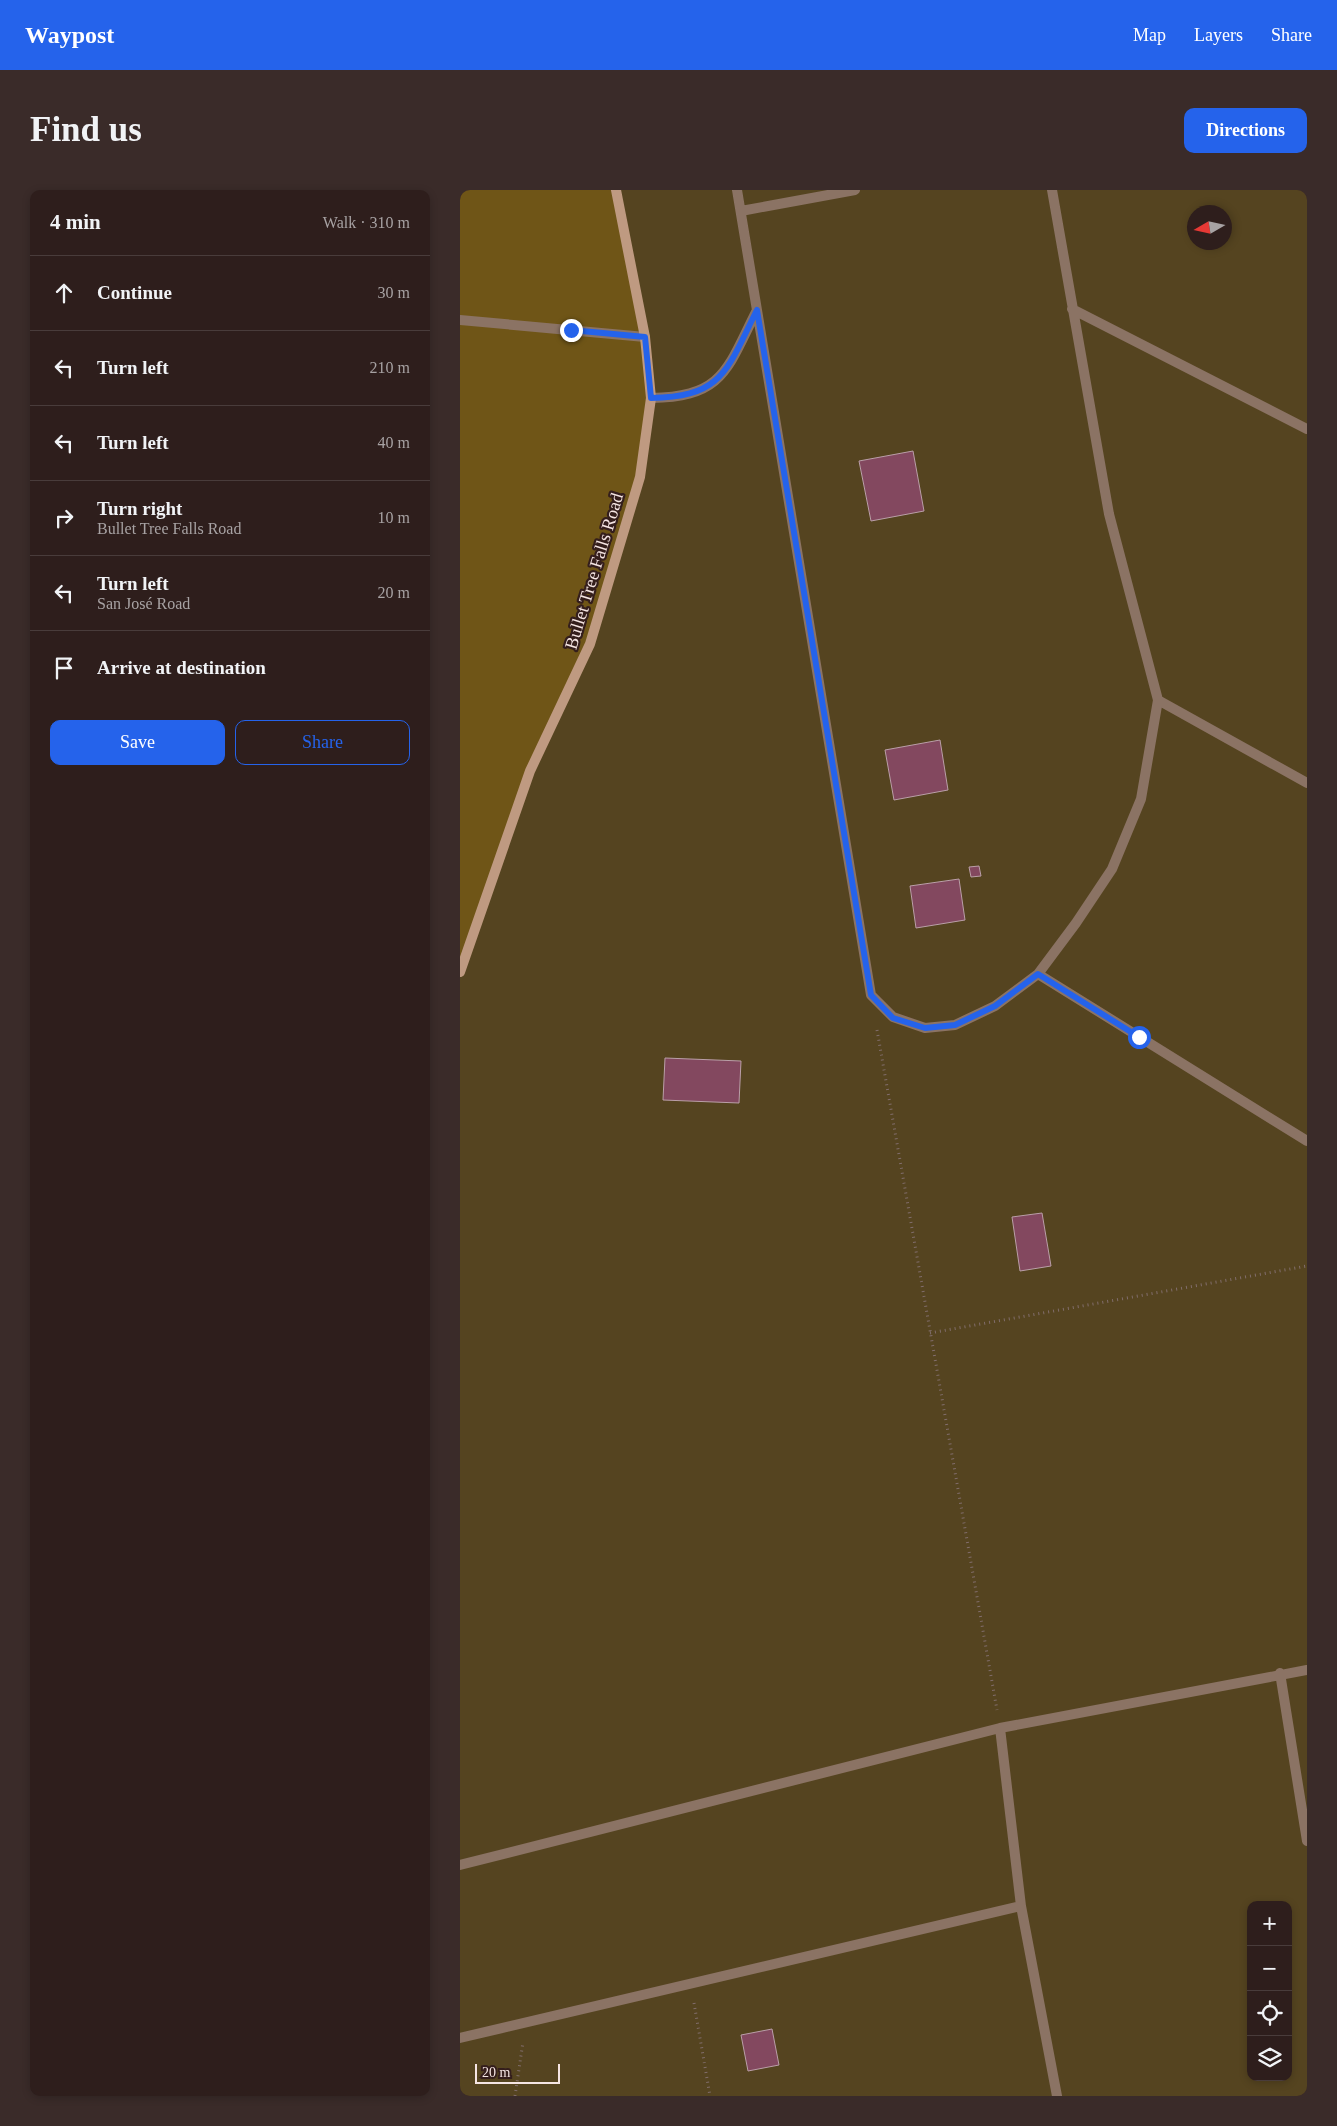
<!DOCTYPE html>
<meta charset="utf-8">
<style>
:root{--surface:#2e1e1c;--page:#3a2b29;--text:#f1f3f6;--muted:#a7a2a3;--line:#493c3b;--accent:#2563eb}
body{margin:0;font-family:"Times New Roman",serif;background:var(--page);color:var(--text)}
.controls{position:absolute;right:15px;bottom:15px;display:grid;overflow:hidden;border-radius:10px;box-shadow:0 2px 8px #0003}
.controls button{width:45px;height:45px;display:grid;place-items:center;padding:0;border:0;border-bottom:1px solid var(--line);background:var(--surface);color:var(--text);font:25px sans-serif}
.compass{position:absolute;left:727px;top:15px;width:45px;height:45px;border-radius:50%;background:var(--surface);box-shadow:0 2px 8px #0003;rotate:261deg}
.scale{position:absolute;left:15px;bottom:12px;width:85px;box-sizing:border-box;padding-left:5px;border:2px solid #f5e5e3;border-top:0;font-size:14px;line-height:18px;white-space:nowrap;color:#f5e5e3;-webkit-text-stroke:4px #341e1c;paint-order:stroke}
.stop{position:absolute;width:15px;height:15px;margin:-11px;border:4px solid #2563eb;border-radius:50%;background:#fff}
.stop.end{background:#2563eb;border-color:#fff;box-shadow:0 1px 5px #0008}
.list{margin:0;padding:0;list-style:none}
h2{display:flex;justify-content:space-between;align-items:center;height:65px;margin:0;padding:0 20px;font-size:21px}
h2 small{font-size:16px;font-weight:400;color:var(--muted)}
.list li{display:grid;grid-template-columns:32px 1fr auto;gap:15px;align-items:center;box-sizing:border-box;height:75px;padding:0 20px;border-top:1px solid var(--line)}
.list b{display:block;font-size:19px;white-space:nowrap}
.list p{margin:0;font-size:16px;white-space:nowrap;color:var(--muted)}
.list em{font-size:16px;font-style:normal;color:var(--muted)}
.actions{display:flex;gap:10px;padding:15px 20px}
.actions a{flex:1;padding:11px 0;border:1px solid var(--accent);border-radius:10px;text-align:center;font-size:18px;color:var(--accent)}
.actions .main{background:var(--accent);color:#fff}
.icon{flex:none;width:28px;height:28px;fill:none;stroke:currentColor;stroke-width:2;stroke-linecap:round;stroke-linejoin:round}
.map{position:relative;flex:none;width:847px;height:1906px;overflow:hidden;border-radius:10px}
header{display:flex;align-items:center;gap:30px;box-sizing:border-box;height:70px;padding:0 25px;background:var(--accent);color:#fff}
header strong{font-size:24px}
nav{display:flex;gap:28px;margin-inline-start:auto;font-size:18px}
.intro{display:flex;align-items:center;justify-content:space-between;box-sizing:border-box;height:120px;padding:0 30px}
h1{margin:0;font-size:35px}
.button{padding:12px 22px;border-radius:10px;background:var(--accent);color:#fff;font-size:18px;font-weight:700}
main{display:flex;gap:30px;padding:0 30px}
aside{flex:1;background:var(--surface);border-radius:10px;box-shadow:0 2px 8px #0003}
.map>svg:first-child{display:block}
.green{fill:#554420;fill-rule:evenodd}
.forest{fill:#6f5517}
.building{fill:#83485f;stroke:#ba9fa8}
.lines{fill:none;stroke-linecap:round;stroke-linejoin:round}
.path{stroke:#816d6b;stroke-width:3;stroke-dasharray:1 4;stroke-linecap:butt}
.street{stroke:#8b7364;stroke-width:10}
.secondary{stroke:#bf9a81;stroke-width:10}
.route{stroke:#2563eb;stroke-width:6}
.labels{text-anchor:middle;dominant-baseline:central;stroke-width:4.5;stroke-linejoin:round;paint-order:stroke}
.street-label{font-size:18px;fill:#f5e5e3;stroke:#341e1c}
</style>
<header>
<strong>Waypost</strong>
<nav><a>Map</a><a>Layers</a><a>Share</a></nav>
</header>
<div class="intro"><h1>Find us</h1><a class="button">Directions</a></div>
<main>
<aside>
<h2>4 min<small>Walk · 310 m</small></h2>
<ul class="list">
<li><svg class="icon" aria-label="ahead" viewBox="0 0 24 24"><path d="M12 20V5M6 11l6-6 6 6"/></svg><div><b>Continue</b></div><em>30 m</em></li>
<li><svg class="icon" aria-label="left" viewBox="0 0 24 24"><path d="M17 20v-9H6M10 6l-5 5 5 5"/></svg><div><b>Turn left</b></div><em>210 m</em></li>
<li><svg class="icon" aria-label="left" viewBox="0 0 24 24"><path d="M17 20v-9H6M10 6l-5 5 5 5"/></svg><div><b>Turn left</b></div><em>40 m</em></li>
<li><svg class="icon" aria-label="right" viewBox="0 0 24 24"><path d="M7 20v-9h11M14 6l5 5-5 5"/></svg><div><b>Turn right</b><p>Bullet Tree Falls Road</p></div><em>10 m</em></li>
<li><svg class="icon" aria-label="left" viewBox="0 0 24 24"><path d="M17 20v-9H6M10 6l-5 5 5 5"/></svg><div><b>Turn left</b><p>San José Road</p></div><em>20 m</em></li>
<li><svg class="icon" aria-label="arrive" viewBox="0 0 24 24"><path d="M6 21V4h12l-3 4 3 4H6"/></svg><div><b>Arrive at destination</b></div></li>
</ul>
<div class="actions"><a class="main">Save</a><a>Share</a></div>
</aside>
<div class="map">
<svg width="847" height="1906" viewBox="0 0 847 1906">
<rect width="100%" height="100%" fill="#3e2825"/>
<!-- green -->
<path class="green" d="M156,0H847V1906H0V782ZM734,22H764V52H734ZM791,1715H828V1887H791Z"/>
<!-- forest -->
<path class="forest" d="M0,0H156L191,208L180,287L130,454L70,581L0,782Z"/>
<!-- building -->
<path class="building" d="M453,261L464,321L411,331L399,271Z
M480,550L488,600L434,610L425,560Z
M519,676L521,686L511,687L509,677Z
M499,689L505,730L456,738L450,696Z
M205,868L281,871L279,913L203,910Z
M582,1023L591,1076L560,1081L552,1027Z
M312,1839L319,1875L288,1881L281,1845Z"/>
<g class="lines">
<!-- path -->
<path class="path" d="M417,840L537,1520
M470,1143L847,1076
M234,1813L250,1906
M55,1906L63,1852"/>
<!-- street -->
<path class="street" d="M277,0L411,805L433,827L465,838L495,835L535,816L578,784L616,733L652,679L681,609L698,510L649,324L592,0
M281,21L395,0
M612,119L847,239
M0,130L185,147
M191,208C264,207 267,179 297,120
M698,510L847,593
M578,784L847,951
M820,1483L847,1651
M540,1538L561,1716L597,1906
M0,1675L540,1538L847,1480
M0,1848L561,1716"/>
<!-- secondary -->
<path class="secondary" d="M0,782L70,581L130,454L180,287L191,208L185,147L156,0"/>
</g>
<g class="lines">
<!-- route -->
<path class="route" d="M111,140L185,147L191,208C264,207 267,179 297,120L411,805L433,828L465,838L495,835L535,816L578,784L679,847"/>
</g>
<g class="labels">
<!-- street labels -->
<g class="street-label">
<text transform="translate(134 381) rotate(-73)">Bullet Tree Falls Road</text>
</g>
</g>
</svg>
<div class="controls">
<button>+</button>
<button>−</button>
<button><svg class="icon" aria-label="locate" viewBox="0 0 24 24"><circle cx="12" cy="12" r="6"/><path d="M12 2v4M12 18v4M2 12h4M18 12h4"/></svg></button>
<button><svg class="icon" aria-label="layers" viewBox="0 0 24 24"><path d="M12 4l9 5-9 5-9-5zM3 14l9 5 9-5"/></svg></button>
</div>
<svg class="compass" viewBox="-18 -18 36 36"><path d="M0-13l5 13h-10z" fill="#e53935"/><path d="M0 13l5-13h-10z" fill="#a7a2a3"/></svg>
<div class="scale">20 m</div>
<div class="stop" style="left:679px;top:847px"></div>
<div class="stop end" style="left:111px;top:140px"></div>
</div>
</main>
